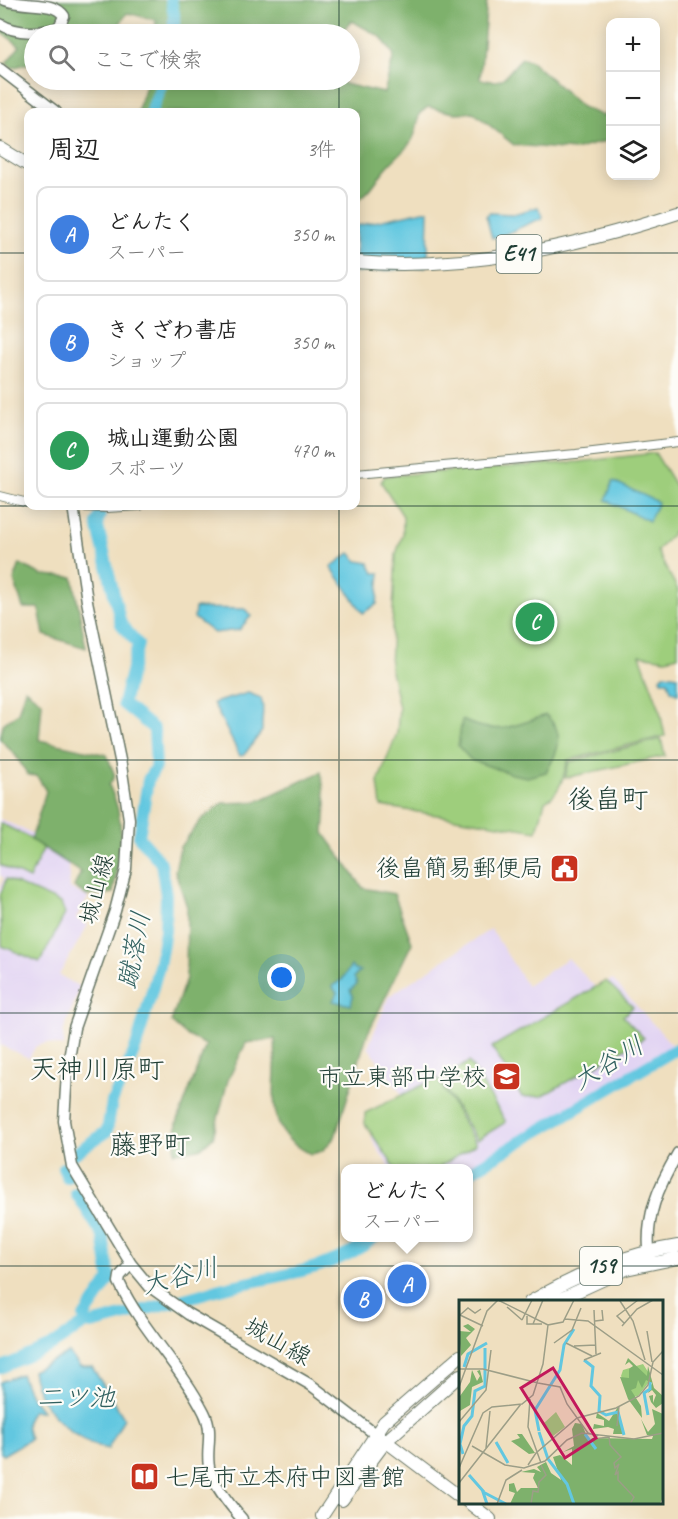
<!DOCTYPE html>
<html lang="ja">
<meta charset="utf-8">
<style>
:root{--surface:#fff;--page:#f2f2f2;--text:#222;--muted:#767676;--line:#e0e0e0;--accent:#0b8043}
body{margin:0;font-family:Caveat,"Klee One",sans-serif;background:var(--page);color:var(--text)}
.controls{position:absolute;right:18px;top:18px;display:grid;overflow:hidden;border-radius:12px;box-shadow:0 3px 15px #0003}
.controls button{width:54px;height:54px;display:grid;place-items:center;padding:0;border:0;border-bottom:2px solid var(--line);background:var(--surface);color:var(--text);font:30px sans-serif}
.you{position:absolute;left:282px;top:978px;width:21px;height:21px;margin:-15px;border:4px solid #fff;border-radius:50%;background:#1a73e8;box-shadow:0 0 0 9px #1a73e833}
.badge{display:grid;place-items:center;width:39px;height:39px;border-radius:50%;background:var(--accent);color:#fff;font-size:20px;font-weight:700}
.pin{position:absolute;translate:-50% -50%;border:3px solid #fff;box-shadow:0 2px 6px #0006}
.popup{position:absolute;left:341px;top:1164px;width:132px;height:78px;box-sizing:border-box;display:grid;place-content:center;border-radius:12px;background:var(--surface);filter:drop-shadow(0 2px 4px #0005);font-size:20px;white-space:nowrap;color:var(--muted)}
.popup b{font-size:22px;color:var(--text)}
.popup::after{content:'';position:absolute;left:50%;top:100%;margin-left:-12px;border:12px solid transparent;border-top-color:var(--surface)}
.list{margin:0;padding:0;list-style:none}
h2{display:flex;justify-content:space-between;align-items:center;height:78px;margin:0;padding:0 24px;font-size:26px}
h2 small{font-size:20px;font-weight:400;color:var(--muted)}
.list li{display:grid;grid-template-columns:39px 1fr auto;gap:18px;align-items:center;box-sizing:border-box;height:96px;margin:0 12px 12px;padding:0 12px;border:2px solid var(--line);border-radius:12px}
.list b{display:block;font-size:22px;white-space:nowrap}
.list p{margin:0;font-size:20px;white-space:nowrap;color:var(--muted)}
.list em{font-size:20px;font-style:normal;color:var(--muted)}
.icon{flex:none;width:33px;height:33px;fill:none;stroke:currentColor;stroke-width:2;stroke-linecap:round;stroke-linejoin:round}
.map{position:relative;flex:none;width:678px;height:1519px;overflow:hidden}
.search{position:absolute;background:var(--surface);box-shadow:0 3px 15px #0003;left:24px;top:24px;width:336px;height:66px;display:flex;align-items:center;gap:15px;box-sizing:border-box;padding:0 21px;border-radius:33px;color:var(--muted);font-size:22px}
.panel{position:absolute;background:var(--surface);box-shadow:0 3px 15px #0003;left:24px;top:108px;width:336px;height:402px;border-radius:12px}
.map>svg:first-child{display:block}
.built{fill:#e2d4f3}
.green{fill:#9ece7c;stroke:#5e8658;stroke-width:1.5}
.forest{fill:#7eb16c;stroke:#4e7750;stroke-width:1.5}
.water{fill:#62c7e0;stroke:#40828a;stroke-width:1.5}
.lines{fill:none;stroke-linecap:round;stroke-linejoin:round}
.river{stroke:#62c7e0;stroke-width:12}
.minor-casing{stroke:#687665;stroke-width:10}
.major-casing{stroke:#687665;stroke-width:13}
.highway-casing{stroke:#687665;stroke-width:14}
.minor{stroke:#fff;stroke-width:8}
.major{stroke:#fff;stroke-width:10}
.highway{stroke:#fff;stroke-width:12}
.grid{fill:none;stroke:#1f3d34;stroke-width:1.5;stroke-opacity:0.55}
.labels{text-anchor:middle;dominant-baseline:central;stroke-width:4.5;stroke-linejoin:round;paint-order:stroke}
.shield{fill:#fdfcf7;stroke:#62766e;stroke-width:1.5}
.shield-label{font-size:22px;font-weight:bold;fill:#1f3d34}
.poi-label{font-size:24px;fill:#1f3d34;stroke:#fdfcf7;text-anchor:end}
.street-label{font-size:24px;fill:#1f3d34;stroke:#fdfcf7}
.water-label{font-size:26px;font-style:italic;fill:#30605f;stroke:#fdfcf7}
.quarter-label{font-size:27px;fill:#1f3d34;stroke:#fdfcf7}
.inset-river{fill:none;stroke:#62c7e0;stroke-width:3}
.inset-road{fill:none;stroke:#9c9e87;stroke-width:1.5}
.view{fill:#c2185b;fill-opacity:0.15;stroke:#c2185b;stroke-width:3}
.inset-edge{fill:none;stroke:#1f3d34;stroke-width:3}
</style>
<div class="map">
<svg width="678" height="1519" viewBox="0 0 678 1519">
<rect width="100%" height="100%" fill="#fdfcf7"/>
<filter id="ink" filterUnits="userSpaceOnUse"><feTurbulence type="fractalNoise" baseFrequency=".0167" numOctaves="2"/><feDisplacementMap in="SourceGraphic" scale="12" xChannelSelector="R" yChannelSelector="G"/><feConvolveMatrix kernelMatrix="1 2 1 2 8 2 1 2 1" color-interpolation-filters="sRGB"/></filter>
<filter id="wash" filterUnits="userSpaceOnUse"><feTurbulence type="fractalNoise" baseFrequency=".008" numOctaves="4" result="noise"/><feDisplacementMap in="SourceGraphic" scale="24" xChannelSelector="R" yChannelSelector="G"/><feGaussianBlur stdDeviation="1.35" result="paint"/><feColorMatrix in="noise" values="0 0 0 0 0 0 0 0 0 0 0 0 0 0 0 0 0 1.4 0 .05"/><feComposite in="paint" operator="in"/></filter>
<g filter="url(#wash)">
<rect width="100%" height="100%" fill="#efdfbf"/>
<!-- built -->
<path class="built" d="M0,819L47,840L67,854L70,888L88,898L76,918L88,925L59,975L80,987L63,1032L64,1047L47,1043L36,1046L29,1058L0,1045V888L4,878L0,875Z
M491,929L527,986L568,958L597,989L612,979L675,1048L532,1130L469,1171L468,1168H390L372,1140L371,1129L410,1106L368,1047L389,996Z"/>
<!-- green -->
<path class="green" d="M655,453L678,490V527L657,551L678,590V656L666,659L640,655L659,707L665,736L568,760C564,775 560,795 545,801L537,831L381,806L378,782L397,733L399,708L390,666L396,554L403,534V516L381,482L385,476L579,462Z
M661,739L665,756L565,778L569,762Z
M0,823L45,845L29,879L0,865Z
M6,879L61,903L65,914L40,962L2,946L0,896Z
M606,981L633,1007L623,1016L644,1038L542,1096L522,1097L492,1047Z
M469,1062L506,1122L477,1140L439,1080Z
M437,1078L476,1144L438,1168H395L365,1124V1113Z"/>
<!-- forest -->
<path class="forest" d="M0,0H487L480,79C507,86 504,74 522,58L531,61L582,107L603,116L610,111V140L574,150L514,145L473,112L454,113L428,107L419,114C415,147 407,145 388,166C376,179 371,193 356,201V112H137L148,80H341L344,84L384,93L394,55L381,37L352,21L339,34H155L156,20L127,13L113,34H34V62L12,68L6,63L20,46L0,31Z
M20,564L42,575L73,577L86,648L44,635L39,608H23L14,580Z
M25,689L42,702L39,740L107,755L115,776L109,785C128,825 120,850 113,893L87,896L74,887L81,872L31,840L46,791L37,776L28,775L16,756L0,739L3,724L18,713Z
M546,715C566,733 559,751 546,772L527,777L512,774L471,760L458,746L462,720C497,736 511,727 546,715Z
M321,772L326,803L324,833L363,888L394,894L412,943L367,1035L335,1137L322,1151L312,1154C258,1134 279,1084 275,1039L246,1043L228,1080L213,1137L200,1149L175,1152L177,1123L206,1045L186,1035L171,1022L186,978L187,907L175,871L180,847L201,820L223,803L256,802Z"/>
<!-- water -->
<path class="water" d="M538,207L542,215L541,219C524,224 509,235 492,238L486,216L489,213L514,214Z
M423,211H429L428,255L425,267L356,273V226Z
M613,481L658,502L649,521L606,500Z
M350,553L358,561L369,563L374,573H380L377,604L363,613L331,567Z
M195,608L245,609L251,616L239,630L214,633L194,618Z
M664,674L678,676V694L671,690L668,681H662L661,677Z
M248,693L261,698C265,709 261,719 262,731L244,755L240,756L213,703Z
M351,966L354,970L360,971L354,977L357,984L350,990L353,996L351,1005L333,1001L337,993L332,986L342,980Z
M69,1353L80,1367H92L124,1418L108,1449C72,1441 38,1407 32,1371Z
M21,1374L29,1394L42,1411H32C24,1420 26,1428 30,1439L3,1455L0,1453V1382Z"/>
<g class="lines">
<!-- river -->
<path class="river" d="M171,0L174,14V34
M151,112L163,80
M74,1154L107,1131L112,1102L136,1047L159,966L165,931L166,895L161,863L139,837L148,780L156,766L154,729L123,704L138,644L121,624L97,523L100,516
M63,1168L67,1177
M468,1173L678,1048
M76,1193L103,1236L110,1279L84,1317L86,1323
M0,1368L51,1346L86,1323L92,1324C134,1313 177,1301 220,1289C271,1276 332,1272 374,1238"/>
</g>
</g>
<g filter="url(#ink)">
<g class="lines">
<defs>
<path id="minor" d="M356,474L576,454L678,442
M0,496L28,503
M58,506L107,508L140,506"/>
<path id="major" d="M0,24C16,34 43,34 59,27L64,16C54,0 24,8 5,0
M0,69L56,112
M73,506L87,601L121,765L129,819L126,869L115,911L74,1028L67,1072L64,1121L72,1166L131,1264L150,1287L188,1314L311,1385L375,1434
M650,1259C644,1218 658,1187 678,1153
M131,1264L120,1276L119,1282C141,1329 180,1365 204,1412C215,1433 204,1453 210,1471C216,1488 229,1504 242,1519"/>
<path id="highway" d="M0,148L28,165
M356,262C465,271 574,247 678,213
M530,1302C577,1275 624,1254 678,1246
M554,1302L626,1269L678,1258
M380,1437L460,1497
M342,1500L386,1441L460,1375
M468,1502L490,1519
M322,1516L384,1422L460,1356"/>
</defs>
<!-- minor casing -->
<use href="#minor" class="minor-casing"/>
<!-- major casing -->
<use href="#major" class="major-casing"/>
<!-- highway casing -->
<use href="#highway" class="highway-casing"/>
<!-- minor -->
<use href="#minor" class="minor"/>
<!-- major -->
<use href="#major" class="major"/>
<!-- highway -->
<use href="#highway" class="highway"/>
</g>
</g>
<!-- grid -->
<path class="grid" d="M339,0V34M339,80V112M0,253H28M356,253H678M0,506H678M339,506V1519M0,760H678M0,1013H678M0,1266H678"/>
<!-- icons -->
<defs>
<symbol id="civic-square" viewBox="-11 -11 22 22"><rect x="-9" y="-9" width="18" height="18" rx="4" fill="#c8321e" stroke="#fdfcf7"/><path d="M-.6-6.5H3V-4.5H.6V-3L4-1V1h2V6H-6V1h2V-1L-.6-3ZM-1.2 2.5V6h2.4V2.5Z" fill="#fff"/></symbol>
<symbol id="school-square" viewBox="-11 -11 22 22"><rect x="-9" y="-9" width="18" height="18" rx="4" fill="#c8321e" stroke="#fdfcf7"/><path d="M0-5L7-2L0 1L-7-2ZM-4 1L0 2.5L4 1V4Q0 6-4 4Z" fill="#fff"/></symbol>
<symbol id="library-square" viewBox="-11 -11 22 22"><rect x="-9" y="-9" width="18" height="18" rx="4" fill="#c8321e" stroke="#fdfcf7"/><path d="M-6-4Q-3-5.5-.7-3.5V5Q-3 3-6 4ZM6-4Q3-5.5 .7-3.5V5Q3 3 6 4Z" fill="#fff"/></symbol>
</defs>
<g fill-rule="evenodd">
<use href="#civic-square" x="548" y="852" width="33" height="33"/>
<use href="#school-square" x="490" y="1060" width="33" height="33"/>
<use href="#library-square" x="128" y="1460" width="33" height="33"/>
</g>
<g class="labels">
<!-- shield labels -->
<g class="shield">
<rect x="496.5" y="235" width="45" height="38" rx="4.5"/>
<rect x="580" y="1247" width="42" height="38" rx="4.5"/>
</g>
<g class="shield-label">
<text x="519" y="254">E41</text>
<text x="601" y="1266">159</text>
</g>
<!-- poi labels -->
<g class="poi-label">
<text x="544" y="868">後畠簡易郵便局</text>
<text x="486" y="1077">市立東部中学校</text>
<text x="165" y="1477" text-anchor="start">七尾市立本府中図書館</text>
</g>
<!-- street labels -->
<g class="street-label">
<text transform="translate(96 889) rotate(-75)">城山線</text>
<text transform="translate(278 1341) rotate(30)">城山線</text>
</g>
<!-- water labels -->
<g class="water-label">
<text transform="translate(134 950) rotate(-79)">蹴落川</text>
<text transform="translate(608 1063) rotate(-31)">大谷川</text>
<text transform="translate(180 1276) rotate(-14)">大谷川</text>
<text x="76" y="1397">二ツ池</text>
</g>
<!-- quarter labels -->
<g class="quarter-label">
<text x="608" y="799">後畠町</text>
<text x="97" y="1069">天神川原町</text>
<text x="150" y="1145">藤野町</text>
</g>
</g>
<!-- overview -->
<g transform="translate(459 1300)">
<rect width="204" height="204" fill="#efdfbf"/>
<path d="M184,64L191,75L190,82L179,96L173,97L162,76L164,70ZM97,112L106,127L94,136L85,123Z" fill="#9ece7c"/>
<path d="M9,24L16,29L7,38L12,45L2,56L0,31L12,32L4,26ZM169,58L188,76L189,66L195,88L204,96V103L197,108L192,102L190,96L194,95V103L197,95L193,90L189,93L193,83L187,80L183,88L179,80L177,88L172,90L182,106L183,118L169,99L161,77L170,78V69L174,66L170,62L166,65ZM13,70L18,81L21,76L18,71L21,70L24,82L13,87L11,105L1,111V96L11,82ZM159,107L165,134H154L155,129L149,127L134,129L135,124L145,126V120L137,118L138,113L150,121ZM193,109L204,114V197L201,204H51L56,193L50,191V184L55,183L58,192L62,188H79L74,178L76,173L62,172L75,169L82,172L78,167L87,162L92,173L102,180L94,157L101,155L113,165V149L104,152L115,146L113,129L116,123L123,124L130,142L133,138L193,139L194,136L188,135L182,119L189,132L196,124ZM58,134H63L76,153L70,154L52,141L61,138Z" fill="#7eb16c"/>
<path class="inset-river" d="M125,60L134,67L132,86L141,96L140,111L147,115L159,112L165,135M5,67L9,54L28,43M189,115L185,93L191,89V82M80,131L76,110L101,70L105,45L115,29M80,132L89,159L108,184L115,204M126,134L137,149M37,142L49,163M4,154L1,144L5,126L13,116L16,91L26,86V48M10,175L25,192M28,204L24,192L47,204"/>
<path class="inset-road" d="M39,0L89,25M161,1L174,21L186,60M48,7L63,20M135,10L137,54M1,15L9,8L16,13L22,9M1,15L24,26M68,16V24H83M106,19L129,21L204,75M63,20L73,0M136,21L144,20L143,10M165,23L158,16L179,0M74,24L84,0M163,26L178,9L194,0M188,31L193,62M95,43L113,30L122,8M107,43L133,56M115,46L137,45M125,60L142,53M0,69H24L79,83M79,83L101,87L108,104L129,133L138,136L134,139L150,137L151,145L162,157L155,163L156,168L160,164L156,175L159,172V180L175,197L171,204M0,87L28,11L39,0M71,99L69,127L82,163M0,122L27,90L32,50M158,126L160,106M13,146L46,165L65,168L86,161L108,140L123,133L175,139L204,133M27,148L31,111M69,165L77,153L118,118L157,108L180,96L189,85L194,62L204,51M0,168L24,113L33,107L63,104L74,95L84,64L89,25L104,22L115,0M0,183L62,104M38,204L47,180L63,170M72,204L74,191L79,192L80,182L87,175L82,165"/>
<path class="view" d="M94,68L137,138L106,158L62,88Z"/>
<rect width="204" height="204" class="inset-edge"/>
</g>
</svg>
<div class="controls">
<button>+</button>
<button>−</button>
<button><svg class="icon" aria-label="layers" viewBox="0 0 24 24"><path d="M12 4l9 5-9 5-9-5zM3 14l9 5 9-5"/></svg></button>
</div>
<div class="you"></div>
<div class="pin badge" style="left:407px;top:1284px;background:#3f7fe0">A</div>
<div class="popup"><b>どんたく</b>スーパー</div>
<div class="pin badge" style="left:363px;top:1299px;background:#3f7fe0">B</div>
<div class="pin badge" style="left:535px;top:622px;background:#2e9e5b">C</div>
<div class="search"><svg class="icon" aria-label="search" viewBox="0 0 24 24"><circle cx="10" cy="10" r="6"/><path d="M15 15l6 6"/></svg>ここで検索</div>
<section class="panel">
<h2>周辺<small>3件</small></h2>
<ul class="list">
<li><span class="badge" style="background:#3f7fe0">A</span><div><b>どんたく</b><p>スーパー</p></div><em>350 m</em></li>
<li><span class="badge" style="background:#3f7fe0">B</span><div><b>きくざわ書店</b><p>ショップ</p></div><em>350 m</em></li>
<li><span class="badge" style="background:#2e9e5b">C</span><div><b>城山運動公園</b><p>スポーツ</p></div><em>470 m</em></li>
</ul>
</section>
</div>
